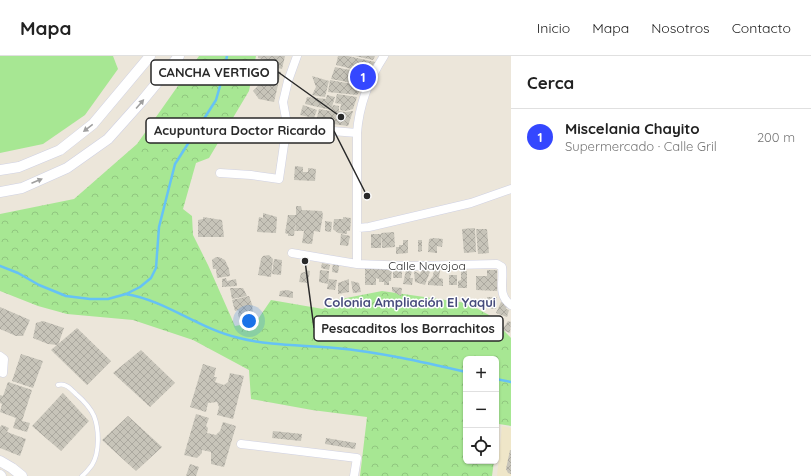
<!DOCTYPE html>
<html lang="es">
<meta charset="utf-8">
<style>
:root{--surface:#fff;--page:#f6f6f6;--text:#222;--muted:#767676;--line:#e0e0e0;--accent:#3447ff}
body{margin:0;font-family:Quicksand,sans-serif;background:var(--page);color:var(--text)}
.controls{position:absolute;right:12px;bottom:12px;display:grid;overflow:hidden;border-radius:6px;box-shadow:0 1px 3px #0004}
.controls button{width:36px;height:36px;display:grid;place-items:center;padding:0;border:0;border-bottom:1px solid var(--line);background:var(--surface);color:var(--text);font:20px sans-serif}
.you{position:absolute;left:249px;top:265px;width:14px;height:14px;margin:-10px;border:3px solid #fff;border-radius:50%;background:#1a73e8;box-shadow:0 0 0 6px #1a73e833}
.badge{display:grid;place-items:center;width:26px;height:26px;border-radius:50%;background:var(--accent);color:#fff;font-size:13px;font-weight:700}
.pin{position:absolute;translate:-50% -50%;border:2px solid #fff;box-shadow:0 1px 4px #0006}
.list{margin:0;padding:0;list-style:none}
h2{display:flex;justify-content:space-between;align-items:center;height:52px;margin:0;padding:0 16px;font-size:17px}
h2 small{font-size:13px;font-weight:400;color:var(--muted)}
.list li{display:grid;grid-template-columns:26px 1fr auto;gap:12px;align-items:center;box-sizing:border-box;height:56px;padding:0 16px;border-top:1px solid var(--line)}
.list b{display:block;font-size:15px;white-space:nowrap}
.list p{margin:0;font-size:13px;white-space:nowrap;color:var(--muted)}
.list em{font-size:13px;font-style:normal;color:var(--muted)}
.icon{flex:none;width:22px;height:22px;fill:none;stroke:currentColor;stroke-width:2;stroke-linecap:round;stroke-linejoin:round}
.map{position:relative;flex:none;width:511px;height:420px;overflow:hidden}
header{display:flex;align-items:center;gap:24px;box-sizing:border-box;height:56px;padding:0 20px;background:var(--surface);border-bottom:1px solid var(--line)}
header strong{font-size:19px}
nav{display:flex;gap:22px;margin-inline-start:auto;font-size:14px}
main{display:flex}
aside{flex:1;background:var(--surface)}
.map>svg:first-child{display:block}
.education{fill:#efe6c8}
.grass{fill:#a7e793}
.forest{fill:url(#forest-crowns)}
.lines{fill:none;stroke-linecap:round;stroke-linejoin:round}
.stream{stroke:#66c2f5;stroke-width:2.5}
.building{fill:url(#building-cross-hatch)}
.service-casing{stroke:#cfd1e3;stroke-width:5}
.minor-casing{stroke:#cfd1e3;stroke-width:9}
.tertiary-casing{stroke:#cfd1e3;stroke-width:11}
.service{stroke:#fff;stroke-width:4}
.minor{stroke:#fff;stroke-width:8}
.tertiary{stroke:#fff;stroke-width:10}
.oneway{fill:#9f9f9f}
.labels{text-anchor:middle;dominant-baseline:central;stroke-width:3;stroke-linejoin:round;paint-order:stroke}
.street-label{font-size:12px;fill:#292929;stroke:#fff}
.neighbourhood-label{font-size:13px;font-weight:bold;fill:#474c7c;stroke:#fff}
.leader{fill:none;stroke:#292929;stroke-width:1.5}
.callout-dot{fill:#292929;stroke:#fff;stroke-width:1.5}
.callout{fill:#fff;stroke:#292929;stroke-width:1.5}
.callout-label{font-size:13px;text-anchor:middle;font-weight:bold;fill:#292929}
</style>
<header>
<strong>Mapa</strong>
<nav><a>Inicio</a><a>Mapa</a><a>Nosotros</a><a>Contacto</a></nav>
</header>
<main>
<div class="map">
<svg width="511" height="420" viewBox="0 0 511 420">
<defs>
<pattern id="forest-crowns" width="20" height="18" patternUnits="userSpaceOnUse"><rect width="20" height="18" fill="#a7e793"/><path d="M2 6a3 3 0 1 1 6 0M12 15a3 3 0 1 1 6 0" fill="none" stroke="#90c67f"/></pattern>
<pattern id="building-cross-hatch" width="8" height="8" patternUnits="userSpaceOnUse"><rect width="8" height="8" fill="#c7c4b9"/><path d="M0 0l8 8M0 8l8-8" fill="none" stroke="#aba89f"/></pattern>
</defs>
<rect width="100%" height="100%" fill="#ece6da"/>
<!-- education -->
<path class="education" d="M502,370L511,372V420H497Z"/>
<!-- grass -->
<path class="grass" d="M0,0H113L118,13L85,59L43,88L0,97Z"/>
<!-- forest -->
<path class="forest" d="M199,0H256L249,35L209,102L196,107L183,153L192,160L193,179L208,209L235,270L256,266L271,244L323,253L336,244L382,235L467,247L489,259L511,282V370L499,368L496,390V303H466V405H494L492,420H360L367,361L312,354L251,343L249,314L193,284L133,264L67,258L38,250L0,235V158L74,143L137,88Z"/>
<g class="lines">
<!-- stream -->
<path class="stream" d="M0,210L18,217L39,229L66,240L90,243H108L126,238L140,231L151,222L156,212L159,171L175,108L216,44L224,16L227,0
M126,238C167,245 199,273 239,282C270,290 303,289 335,292C379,296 423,306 466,316
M496,323L511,326"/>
</g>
<!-- building -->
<path class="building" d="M258,0H285L282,13L264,9L265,4L258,2Z
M338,0H348L375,6L369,17L336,9Z
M355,0H375L373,4Z
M263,11L281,16L274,46L259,43L253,35L263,25L260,21Z
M335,11L369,18L363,29L331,23Z
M312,20L329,25L325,41L312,39L316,31Z
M330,24L363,30L357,39L328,36Z
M337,38L357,41L353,53L346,55L340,54L341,48L335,47Z
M327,39L335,41L331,54L305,48L307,41L326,43Z
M303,49L317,54L314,62L300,59Z
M333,49L339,50V55L345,56L353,55L348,70L333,68L334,66L329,65L328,69L316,66L319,53L331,55Z
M295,110L303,111V116H308V112L316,113L315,125L294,124Z
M296,150H301L302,154L322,155L323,159L320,176L314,175L312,188L302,187L304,175H295L296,161L294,180H288V178L285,177L288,159H296Z
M263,157L277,161L276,177L257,176L259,161L263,162Z
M203,161L222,164L224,181H198V164L203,163Z
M343,161L351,162L350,175H347V178L338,177L333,173L334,163H343Z
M325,165L332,166L331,176L325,175Z
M475,172L476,196L464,197L462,173Z
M476,173H487L489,197L478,198Z
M394,176L395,191L382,192L381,177Z
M341,178L350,180L348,190L340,189Z
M371,178H381V192H371Z
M434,182L443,183L442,191L437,190V197L428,196L429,183Z
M403,184H408V197L396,198V191H399V189H403Z
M418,184H422V195L418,196Z
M269,199L273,203L271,221L258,219L261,203L263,200Z
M216,201H219L225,204L229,213L230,220L217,222L216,213H213L212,204Z
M274,203L282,204L281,219L272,218Z
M322,207L330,209L329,214L321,212Z
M333,207L339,209L338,217L332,216Z
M365,211H392L391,225H389V229H384V226H379V223L376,222V229H365Z
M393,212H402V222H393Z
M422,212L431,213L425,229L415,226L414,215L420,218Z
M434,213L440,214L439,222L443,223V230L428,229V225H429L433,220Z
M306,214L310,215L308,227L299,226L301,217L305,216Z
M320,214L329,215L328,228L319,226Z
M406,214L412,215L410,222H413L412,229L403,228Z
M487,214H497V235L476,234V220H487Z
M461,215H467V232H458V225L461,224Z
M449,219H457V229H449Z
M226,222L227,225L236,223L237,230L222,231V223Z
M329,223L337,224L335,234L327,233Z
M349,223V236L338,238V227Z
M351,225L359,227L361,236L353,237Z
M392,231L402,232L401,240L392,235Z
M230,232H243L247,240L232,243Z
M288,234L293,236V242L279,240L280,235Z
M249,240L253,251L235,255L232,244Z
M487,241H497L496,253L487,252Z
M501,246L508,248L506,253L509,254L507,261L496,257Z
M0,251L30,264L23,280H16L0,273Z
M252,251L254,260L256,259L257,263L241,267L238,259L239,254Z
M43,265L64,272L58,289L48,288L33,282L36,267Z
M508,265L511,266L510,277L502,274Z
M77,272L111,305L87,329L51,294Z
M141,294L175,327L150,351L113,317Z
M21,298L43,305L33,332L12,325Z
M203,308L216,312L214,321H217L215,326L224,329L228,326L230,317L244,320L233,363L217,359L219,351L217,346L208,347L206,356L190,351Z
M8,326L32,334L22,365L30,367L27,376L13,372L16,362L0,356L2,348L0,347V339L3,340Z
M63,337L89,365L61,395L32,370Z
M196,358L209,362L206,370L208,372L207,377L216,379L220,375L223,366L236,370L224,411L211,408V396L202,394V397L197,402L184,399Z
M128,360L162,391L136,415L102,384Z
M2,369L9,372L7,376L26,383L20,400L0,392V371Z
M273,375L302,378L301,385L272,382Z
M326,382L356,387L355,393L325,388Z
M510,394H511V418L508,417L506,413Z
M190,408L199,411L196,420H186Z"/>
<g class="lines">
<defs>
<path id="service" d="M58,329C66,327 71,333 76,338C83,344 90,351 94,360C99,373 100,396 92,409C89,413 86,417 82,420"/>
<path id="minor" d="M287,68L320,74L357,77
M220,117L251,119L279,123L287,68L283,46L288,25L297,0
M358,172L369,171L471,147L511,133
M292,197L357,208L411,210L497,208L502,211C504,226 497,239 511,249
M357,208V77C359,50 369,23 384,0
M0,300L4,303L3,317L0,316
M241,388L357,402L354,420"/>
<path id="tertiary" d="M0,114L19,111L60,94L93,68L150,0
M0,136L22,132L67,112L108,83L142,45L179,0
M0,405L12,412L22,420
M0,419L1,420"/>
</defs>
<!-- service casing -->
<use href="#service" class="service-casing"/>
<!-- minor casing -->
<use href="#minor" class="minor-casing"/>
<!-- tertiary casing -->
<use href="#tertiary" class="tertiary-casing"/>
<!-- service -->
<use href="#service" class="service"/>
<!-- minor -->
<use href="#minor" class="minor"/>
<!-- tertiary -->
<use href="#tertiary" class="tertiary"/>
</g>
<!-- one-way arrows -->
<defs><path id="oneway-solid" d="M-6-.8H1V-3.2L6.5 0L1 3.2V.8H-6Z"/></defs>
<g class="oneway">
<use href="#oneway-solid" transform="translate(140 48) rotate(-49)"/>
<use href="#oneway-solid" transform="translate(88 72) rotate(142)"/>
<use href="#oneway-solid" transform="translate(37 125) rotate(-23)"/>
</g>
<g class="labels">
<!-- street labels -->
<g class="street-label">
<text x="427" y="209">Calle Navojoa</text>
</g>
<!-- neighbourhood labels -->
<g class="neighbourhood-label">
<text x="410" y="246">Colonia Ampliación El Yaqui</text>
</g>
</g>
<!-- callouts -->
<path class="leader" d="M341 61L278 16M367 140L334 75M305 205L314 272"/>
<g class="callout-dot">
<circle cx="341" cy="61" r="4"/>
<circle cx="367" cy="140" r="4"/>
<circle cx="305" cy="205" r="4"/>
</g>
<g class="callout">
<rect x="151" y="4" width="127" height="25" rx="4"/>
<rect x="146" y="62" width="188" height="25" rx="4"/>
<rect x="314" y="260" width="189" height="25" rx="4"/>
</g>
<g class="callout-label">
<text x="214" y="21">CANCHA VERTIGO</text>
<text x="240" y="79">Acupuntura Doctor Ricardo</text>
<text x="408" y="277">Pesacaditos los Borrachitos</text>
</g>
</svg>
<div class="controls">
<button>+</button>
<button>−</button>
<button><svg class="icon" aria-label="locate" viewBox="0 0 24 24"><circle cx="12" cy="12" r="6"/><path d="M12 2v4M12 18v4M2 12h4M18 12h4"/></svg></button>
</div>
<div class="you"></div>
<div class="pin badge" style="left:363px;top:21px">1</div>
</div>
<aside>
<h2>Cerca<small></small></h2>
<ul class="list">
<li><span class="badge">1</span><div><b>Miscelania Chayito</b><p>Supermercado · Calle Gril</p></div><em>200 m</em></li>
</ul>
</aside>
</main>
